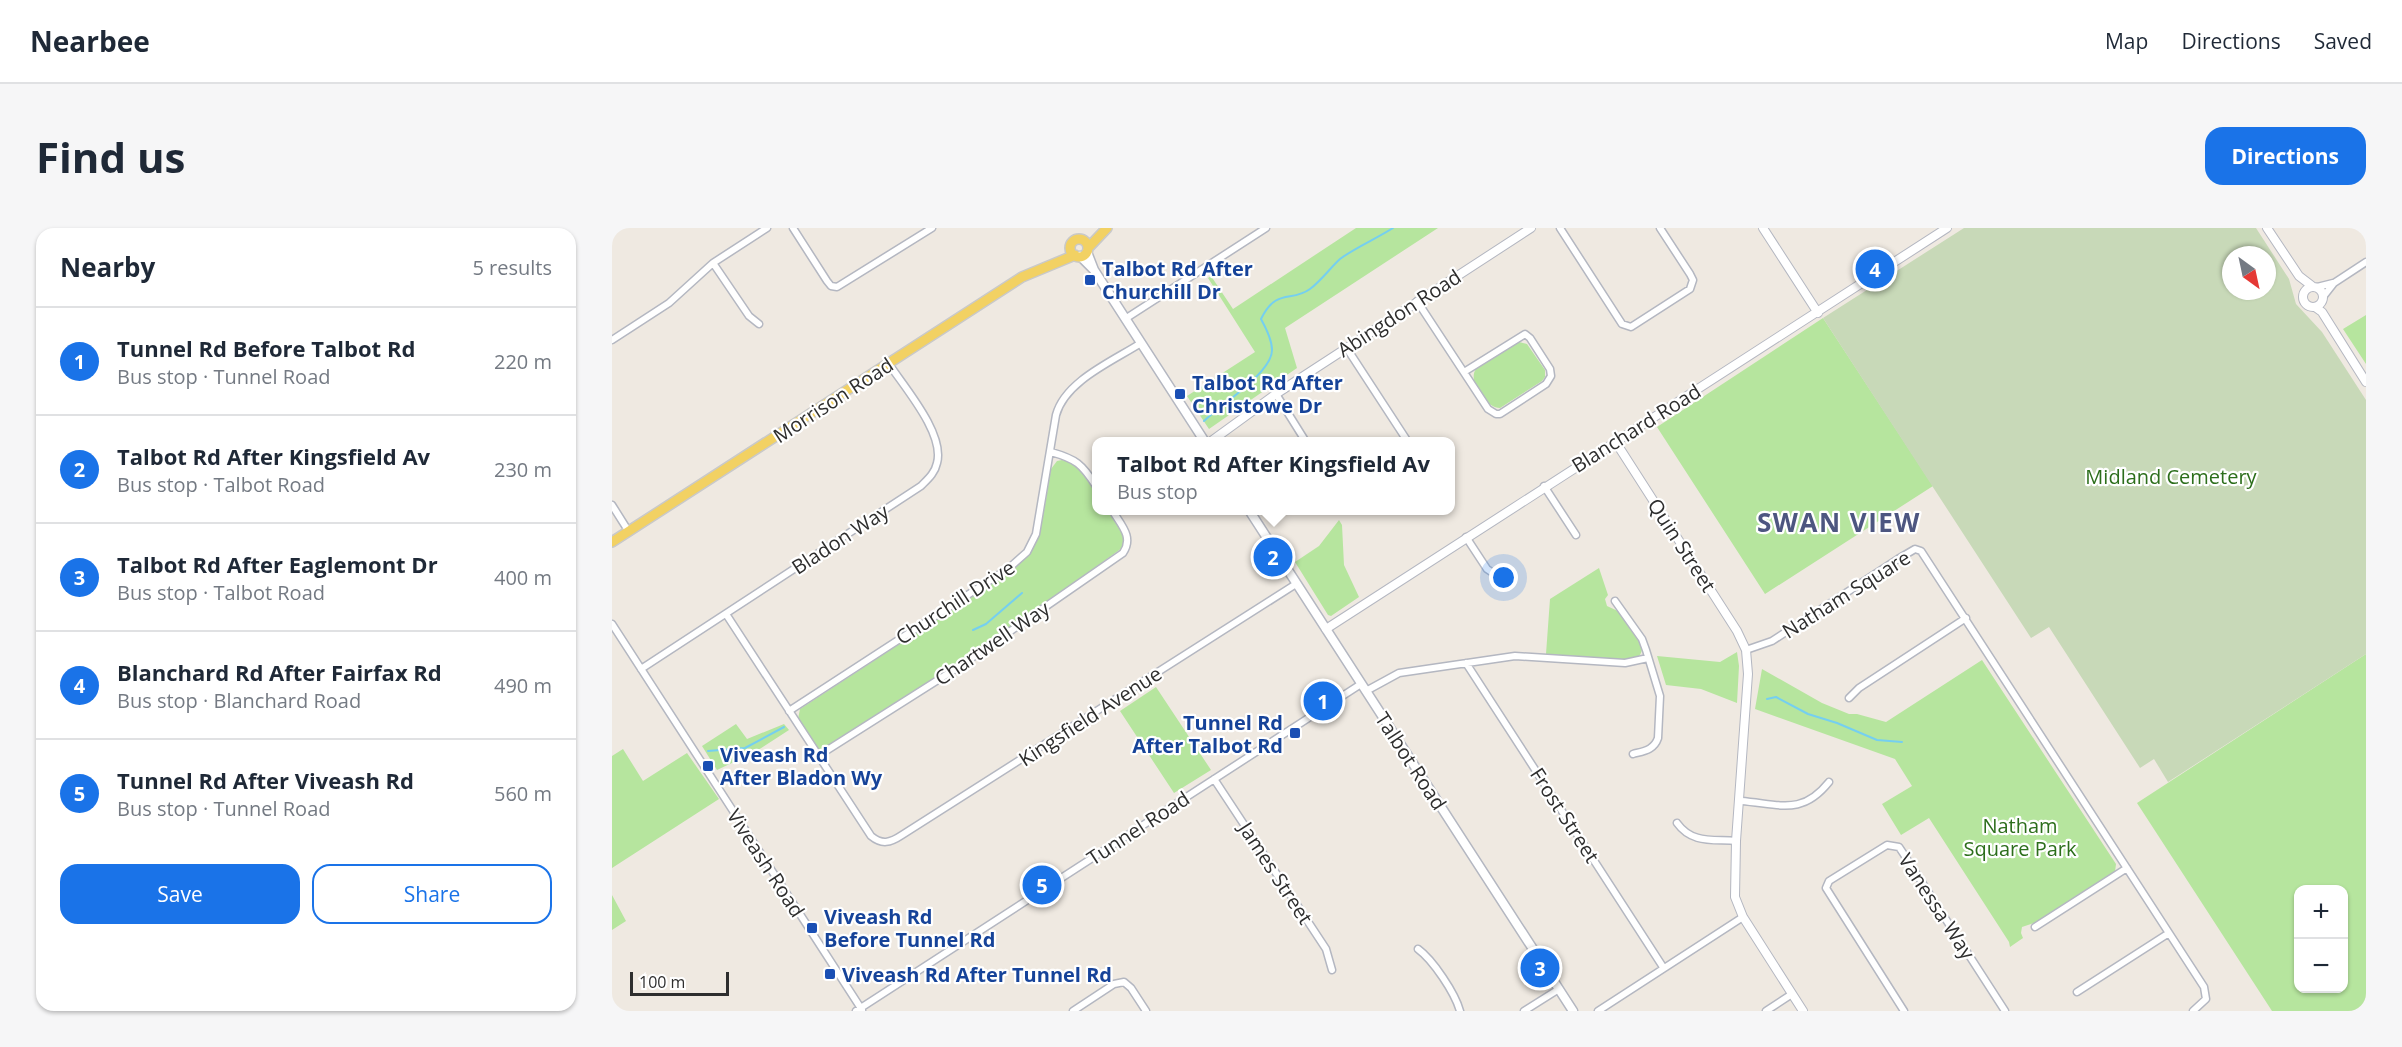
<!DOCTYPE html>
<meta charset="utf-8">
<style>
:root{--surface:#fff;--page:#f6f6f7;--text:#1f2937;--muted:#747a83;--line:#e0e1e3;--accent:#1a73e8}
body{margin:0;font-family:"Open Sans",sans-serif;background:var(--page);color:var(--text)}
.controls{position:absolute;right:18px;bottom:18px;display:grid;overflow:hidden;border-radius:12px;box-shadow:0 2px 4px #0004}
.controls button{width:54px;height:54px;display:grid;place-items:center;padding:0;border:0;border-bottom:2px solid var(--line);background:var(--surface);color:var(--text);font:30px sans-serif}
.compass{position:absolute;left:1610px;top:18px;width:54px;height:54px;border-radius:50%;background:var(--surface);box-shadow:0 2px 4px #0004;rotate:147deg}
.scale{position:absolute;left:18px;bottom:15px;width:99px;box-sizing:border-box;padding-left:6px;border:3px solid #2e2e2e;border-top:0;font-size:16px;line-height:21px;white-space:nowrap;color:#2e2e2e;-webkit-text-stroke:4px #fff;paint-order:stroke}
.you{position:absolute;left:892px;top:350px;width:21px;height:21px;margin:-15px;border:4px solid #fff;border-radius:50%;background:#1a73e8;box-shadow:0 0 0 9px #1a73e833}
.badge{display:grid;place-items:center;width:39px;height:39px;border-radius:50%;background:var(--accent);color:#fff;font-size:20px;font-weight:700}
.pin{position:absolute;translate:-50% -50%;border:3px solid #fff;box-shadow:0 2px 6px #0006}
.popup{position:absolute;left:480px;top:209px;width:363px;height:78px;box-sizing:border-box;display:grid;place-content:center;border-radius:12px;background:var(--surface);filter:drop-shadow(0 2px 4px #0005);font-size:20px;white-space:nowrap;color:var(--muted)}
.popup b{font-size:22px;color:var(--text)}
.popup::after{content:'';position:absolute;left:50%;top:100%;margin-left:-12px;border:12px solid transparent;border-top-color:var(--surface)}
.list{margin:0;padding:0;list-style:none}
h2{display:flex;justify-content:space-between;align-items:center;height:78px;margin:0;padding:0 24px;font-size:26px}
h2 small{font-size:20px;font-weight:400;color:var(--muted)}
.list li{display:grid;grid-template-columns:39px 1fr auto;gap:18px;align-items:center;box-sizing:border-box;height:108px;padding:0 24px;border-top:2px solid var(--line)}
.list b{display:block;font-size:22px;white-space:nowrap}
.list p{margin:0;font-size:20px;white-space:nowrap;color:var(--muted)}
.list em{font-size:20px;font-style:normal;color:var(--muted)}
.actions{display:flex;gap:12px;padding:18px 24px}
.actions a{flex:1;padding:14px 0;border:2px solid var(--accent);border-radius:18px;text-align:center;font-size:21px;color:var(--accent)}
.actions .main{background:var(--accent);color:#fff}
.map{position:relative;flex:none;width:1754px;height:783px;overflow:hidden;border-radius:18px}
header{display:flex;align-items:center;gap:36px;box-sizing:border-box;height:84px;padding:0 30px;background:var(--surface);border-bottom:2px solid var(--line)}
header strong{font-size:28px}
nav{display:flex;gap:33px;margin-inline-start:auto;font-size:21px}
.intro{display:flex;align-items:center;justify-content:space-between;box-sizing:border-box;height:144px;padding:0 36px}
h1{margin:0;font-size:42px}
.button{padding:15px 27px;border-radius:18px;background:var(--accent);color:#fff;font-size:21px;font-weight:700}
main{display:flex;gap:36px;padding:0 36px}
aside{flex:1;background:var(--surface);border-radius:18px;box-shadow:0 2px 4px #0004}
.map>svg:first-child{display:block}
.green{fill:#b6e59e;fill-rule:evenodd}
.cemetery{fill:#c8d9b8;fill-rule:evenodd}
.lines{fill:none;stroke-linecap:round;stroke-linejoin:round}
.stream{stroke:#75cff0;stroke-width:2}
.minor-casing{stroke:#b4b7c1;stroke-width:9}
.tertiary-casing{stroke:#b4b7c1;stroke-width:10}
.secondary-casing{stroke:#b4b7c1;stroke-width:11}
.primary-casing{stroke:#c9c9c9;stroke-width:12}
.minor{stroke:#fff;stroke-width:6}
.tertiary{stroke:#fff;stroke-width:8}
.secondary{stroke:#fff;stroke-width:8}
.primary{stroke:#f2d163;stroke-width:9}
.transit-dot{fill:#1a4fb4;stroke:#fff;stroke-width:2}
.labels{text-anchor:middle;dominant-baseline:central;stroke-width:4.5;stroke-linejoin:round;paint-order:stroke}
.transit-label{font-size:20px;font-weight:bold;fill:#164399;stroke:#fff;text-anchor:start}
.street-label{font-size:20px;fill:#2e2e2e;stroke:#fff}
.park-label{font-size:20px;fill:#2c6e1b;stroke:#fff}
.district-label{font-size:26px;font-weight:bold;letter-spacing:1.5px;fill:#4d5680;stroke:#fff}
</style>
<header>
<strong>Nearbee</strong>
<nav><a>Map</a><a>Directions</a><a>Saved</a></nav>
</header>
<div class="intro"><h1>Find us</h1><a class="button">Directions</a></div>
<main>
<aside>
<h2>Nearby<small>5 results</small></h2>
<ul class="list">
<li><span class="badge">1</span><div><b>Tunnel Rd Before Talbot Rd</b><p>Bus stop · Tunnel Road</p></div><em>220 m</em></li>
<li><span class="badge">2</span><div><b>Talbot Rd After Kingsfield Av</b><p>Bus stop · Talbot Road</p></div><em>230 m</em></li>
<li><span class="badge">3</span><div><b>Talbot Rd After Eaglemont Dr</b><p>Bus stop · Talbot Road</p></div><em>400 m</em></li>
<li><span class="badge">4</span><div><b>Blanchard Rd After Fairfax Rd</b><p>Bus stop · Blanchard Road</p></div><em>490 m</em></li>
<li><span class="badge">5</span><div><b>Tunnel Rd After Viveash Rd</b><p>Bus stop · Tunnel Road</p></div><em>560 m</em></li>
</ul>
<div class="actions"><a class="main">Save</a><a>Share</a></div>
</aside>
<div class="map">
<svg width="1754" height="783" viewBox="0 0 1754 783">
<rect width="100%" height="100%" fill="#efe9e1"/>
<!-- green -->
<path class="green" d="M744,0H826L673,100L685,140L597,201L575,168L643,124L596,50L599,48L621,81Z
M1754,87V136L1731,101Z
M1211,90L1321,258L1153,366L1045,199Z
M907,114L915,116L933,142V149L930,153L888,180C874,180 855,153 864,141Z
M450,232C475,237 484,260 484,282L496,283C503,294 516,306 510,320L354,434L210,522L206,521L186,491L188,481L402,341C432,313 432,279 439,241L445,233Z
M727,292L730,297L732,337L747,369L719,388L716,387L683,334L707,318Z
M987,340L996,367L993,371L995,378L1008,384L1025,409L1030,421C1029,430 1022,431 1014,432L934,426L938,371Z
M1125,424L1127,438L1125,475L1089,461L1054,457L1045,428L1108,434Z
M1754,426V783H1660L1525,575ZM1686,662H1732V760H1686Z
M1370,432L1504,636L1503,644L1431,692L1410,699L1409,705L1411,710L1398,719L1397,714L1317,590L1289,607L1270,576L1300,558L1283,531L1143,481L1150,441L1210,475L1237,486H1245L1274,494Z
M544,459L599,542L562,565L508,483Z
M124,496L135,511L172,496L177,502L143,524L105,542L90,518Z
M11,521L31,553L75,525L107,571L0,640V528Z
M0,667L14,693L0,702Z"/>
<!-- cemetery -->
<path class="cemetery" d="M1352,0H1644L1677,51L1684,76L1710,104L1754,172V426L1556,554L1542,531L1528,540L1437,399L1419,410L1211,90ZM1619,27H1655V63H1619Z"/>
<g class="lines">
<!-- stream -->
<path class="stream" d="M592,193C608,177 660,145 660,122C660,112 654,100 649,91C665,59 679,75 698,61C710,52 718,40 728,31C744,19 764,11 781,0
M361,402L374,396L410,365
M1155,471L1164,469L1196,486L1225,495L1265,512L1290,514
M96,523L133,520L172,499"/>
<defs>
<path id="minor" d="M181,0L215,53L219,58L225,59L320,0
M948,0L1010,96L1019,99L1078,61L1081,52L1078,46L1048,0
M101,35L137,88L147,96
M1705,59L1721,55
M1711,69L1722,55L1754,34
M805,73L876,181L884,186H888L934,156L939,148L938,141L918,110L913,106L852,144
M513,91L654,0
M0,112L57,75L101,35L155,0
M734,119L796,214
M664,166L694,214
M439,224C464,231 470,236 484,258
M932,258L964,307
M0,277L17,304
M854,309L875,341L887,349
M1003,373L1030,411L1034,422L1048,468L1046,510C1042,522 1032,523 1021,526
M114,386L259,608C270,617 278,615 290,607L684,356
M0,396L250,782
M1134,422L1160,413L1286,331L1303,321L1309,323L1592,759L1594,771L1581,783
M854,435L1051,739
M29,441L309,258C316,251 323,245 325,235C333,206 293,160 277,136
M754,463L787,445L903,428L1013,435L1036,430
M1237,470L1247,460L1354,390
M177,483L397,340L415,324L424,306L444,187C453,153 501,133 529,115
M206,528L348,438L511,325C522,309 509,297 500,282
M602,551L714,721L720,742
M1129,573C1168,576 1190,588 1217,554
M1065,595C1080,616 1101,611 1124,613
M1423,699L1515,640
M806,721C821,732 843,765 848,783
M1465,764L1557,705
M244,783L749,456
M461,783L502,756L512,754L519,760L534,783
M912,783L947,761
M986,783L1131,689
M1154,783L1180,766
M1292,783L1214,660L1217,653L1275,617L1287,619L1291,625L1393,783"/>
<path id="tertiary" d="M1151,0L1206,85
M1655,0L1687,48L1700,58
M1691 69a10 10 0 1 1 20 0a10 10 0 1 1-20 0Z
M1703,79L1710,84L1754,154
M1003,213L1125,403L1134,422L1136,446L1124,613L1123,669L1131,689L1191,783
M598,214L664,166L919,0
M714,401L1335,0"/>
<path id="secondary" d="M475,24L482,42L502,73L593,214
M468,28L482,42
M637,282L961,783"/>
<path id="primary" d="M458 20a9 9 0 1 1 18 0a9 9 0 1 1-18 0Z
M476,20L495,0
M0,314L410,49L463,27"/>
</defs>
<!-- minor casing -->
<use href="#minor" class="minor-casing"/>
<!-- tertiary casing -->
<use href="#tertiary" class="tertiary-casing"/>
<!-- secondary casing -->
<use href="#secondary" class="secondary-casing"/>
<!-- primary casing -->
<use href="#primary" class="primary-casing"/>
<!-- minor -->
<use href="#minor" class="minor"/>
<!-- tertiary -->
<use href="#tertiary" class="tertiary"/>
<!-- secondary -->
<use href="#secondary" class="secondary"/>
<!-- primary -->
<use href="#primary" class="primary"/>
</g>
<!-- markers -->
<g class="transit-dot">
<rect x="472" y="46" width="12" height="12" rx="3"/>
<rect x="562" y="160" width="12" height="12" rx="3"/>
<rect x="677" y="499" width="12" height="12" rx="3"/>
<rect x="90" y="532" width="12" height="12" rx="3"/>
<rect x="194" y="694" width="12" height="12" rx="3"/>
<rect x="212" y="740" width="12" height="12" rx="3"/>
</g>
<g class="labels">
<!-- transit labels -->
<g class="transit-label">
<text x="490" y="40">Talbot Rd After<tspan x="490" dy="23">Churchill Dr</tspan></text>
<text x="580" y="154">Talbot Rd After<tspan x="580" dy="23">Christowe Dr</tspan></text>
<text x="671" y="494" text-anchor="end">Tunnel Rd<tspan x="671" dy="23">After Talbot Rd</tspan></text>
<text x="108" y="526">Viveash Rd<tspan x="108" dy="23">After Bladon Wy</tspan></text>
<text x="212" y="688">Viveash Rd<tspan x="212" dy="23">Before Tunnel Rd</tspan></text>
<text x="230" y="746">Viveash Rd After Tunnel Rd</text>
</g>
<!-- street labels -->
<g class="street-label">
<text transform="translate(787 85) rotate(-33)">Abingdon Road</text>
<text transform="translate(221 172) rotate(-33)">Morrison Road</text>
<text transform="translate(1024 200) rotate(-32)">Blanchard Road</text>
<text transform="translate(228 311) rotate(-33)">Bladon Way</text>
<text transform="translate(1070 317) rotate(57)">Quin Street</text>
<text transform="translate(1234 366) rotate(-32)">Natham Square</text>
<text transform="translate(343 374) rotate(-33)">Churchill Drive</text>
<text transform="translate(380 415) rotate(-34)">Chartwell Way</text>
<text transform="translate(478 488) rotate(-33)">Kingsfield Avenue</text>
<text transform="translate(799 533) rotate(57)">Talbot Road</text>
<text transform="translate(953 587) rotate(57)">Frost Street</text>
<text transform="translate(526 600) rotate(-33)">Tunnel Road</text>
<text transform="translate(154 635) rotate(57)">Viveash Road</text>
<text transform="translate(664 645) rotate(57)">James Street</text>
<text transform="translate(1325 678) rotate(57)">Vanessa Way</text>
</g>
<!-- park labels -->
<g class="park-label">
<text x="1559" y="248">Midland Cemetery</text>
<text x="1408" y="597">Natham<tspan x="1408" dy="23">Square Park</tspan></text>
</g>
<!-- district labels -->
<g class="district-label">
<text x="1227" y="294">SWAN VIEW</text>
</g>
</g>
</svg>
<div class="controls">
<button>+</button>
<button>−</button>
</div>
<svg class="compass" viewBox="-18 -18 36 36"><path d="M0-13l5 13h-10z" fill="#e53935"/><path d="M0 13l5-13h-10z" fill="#747a83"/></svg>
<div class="scale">100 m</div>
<div class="you"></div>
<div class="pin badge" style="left:711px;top:473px">1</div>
<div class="pin badge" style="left:661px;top:329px">2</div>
<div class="popup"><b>Talbot Rd After Kingsfield Av</b>Bus stop</div>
<div class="pin badge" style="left:928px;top:740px">3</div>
<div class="pin badge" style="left:1263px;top:41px">4</div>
<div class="pin badge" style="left:430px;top:657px">5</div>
</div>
</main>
